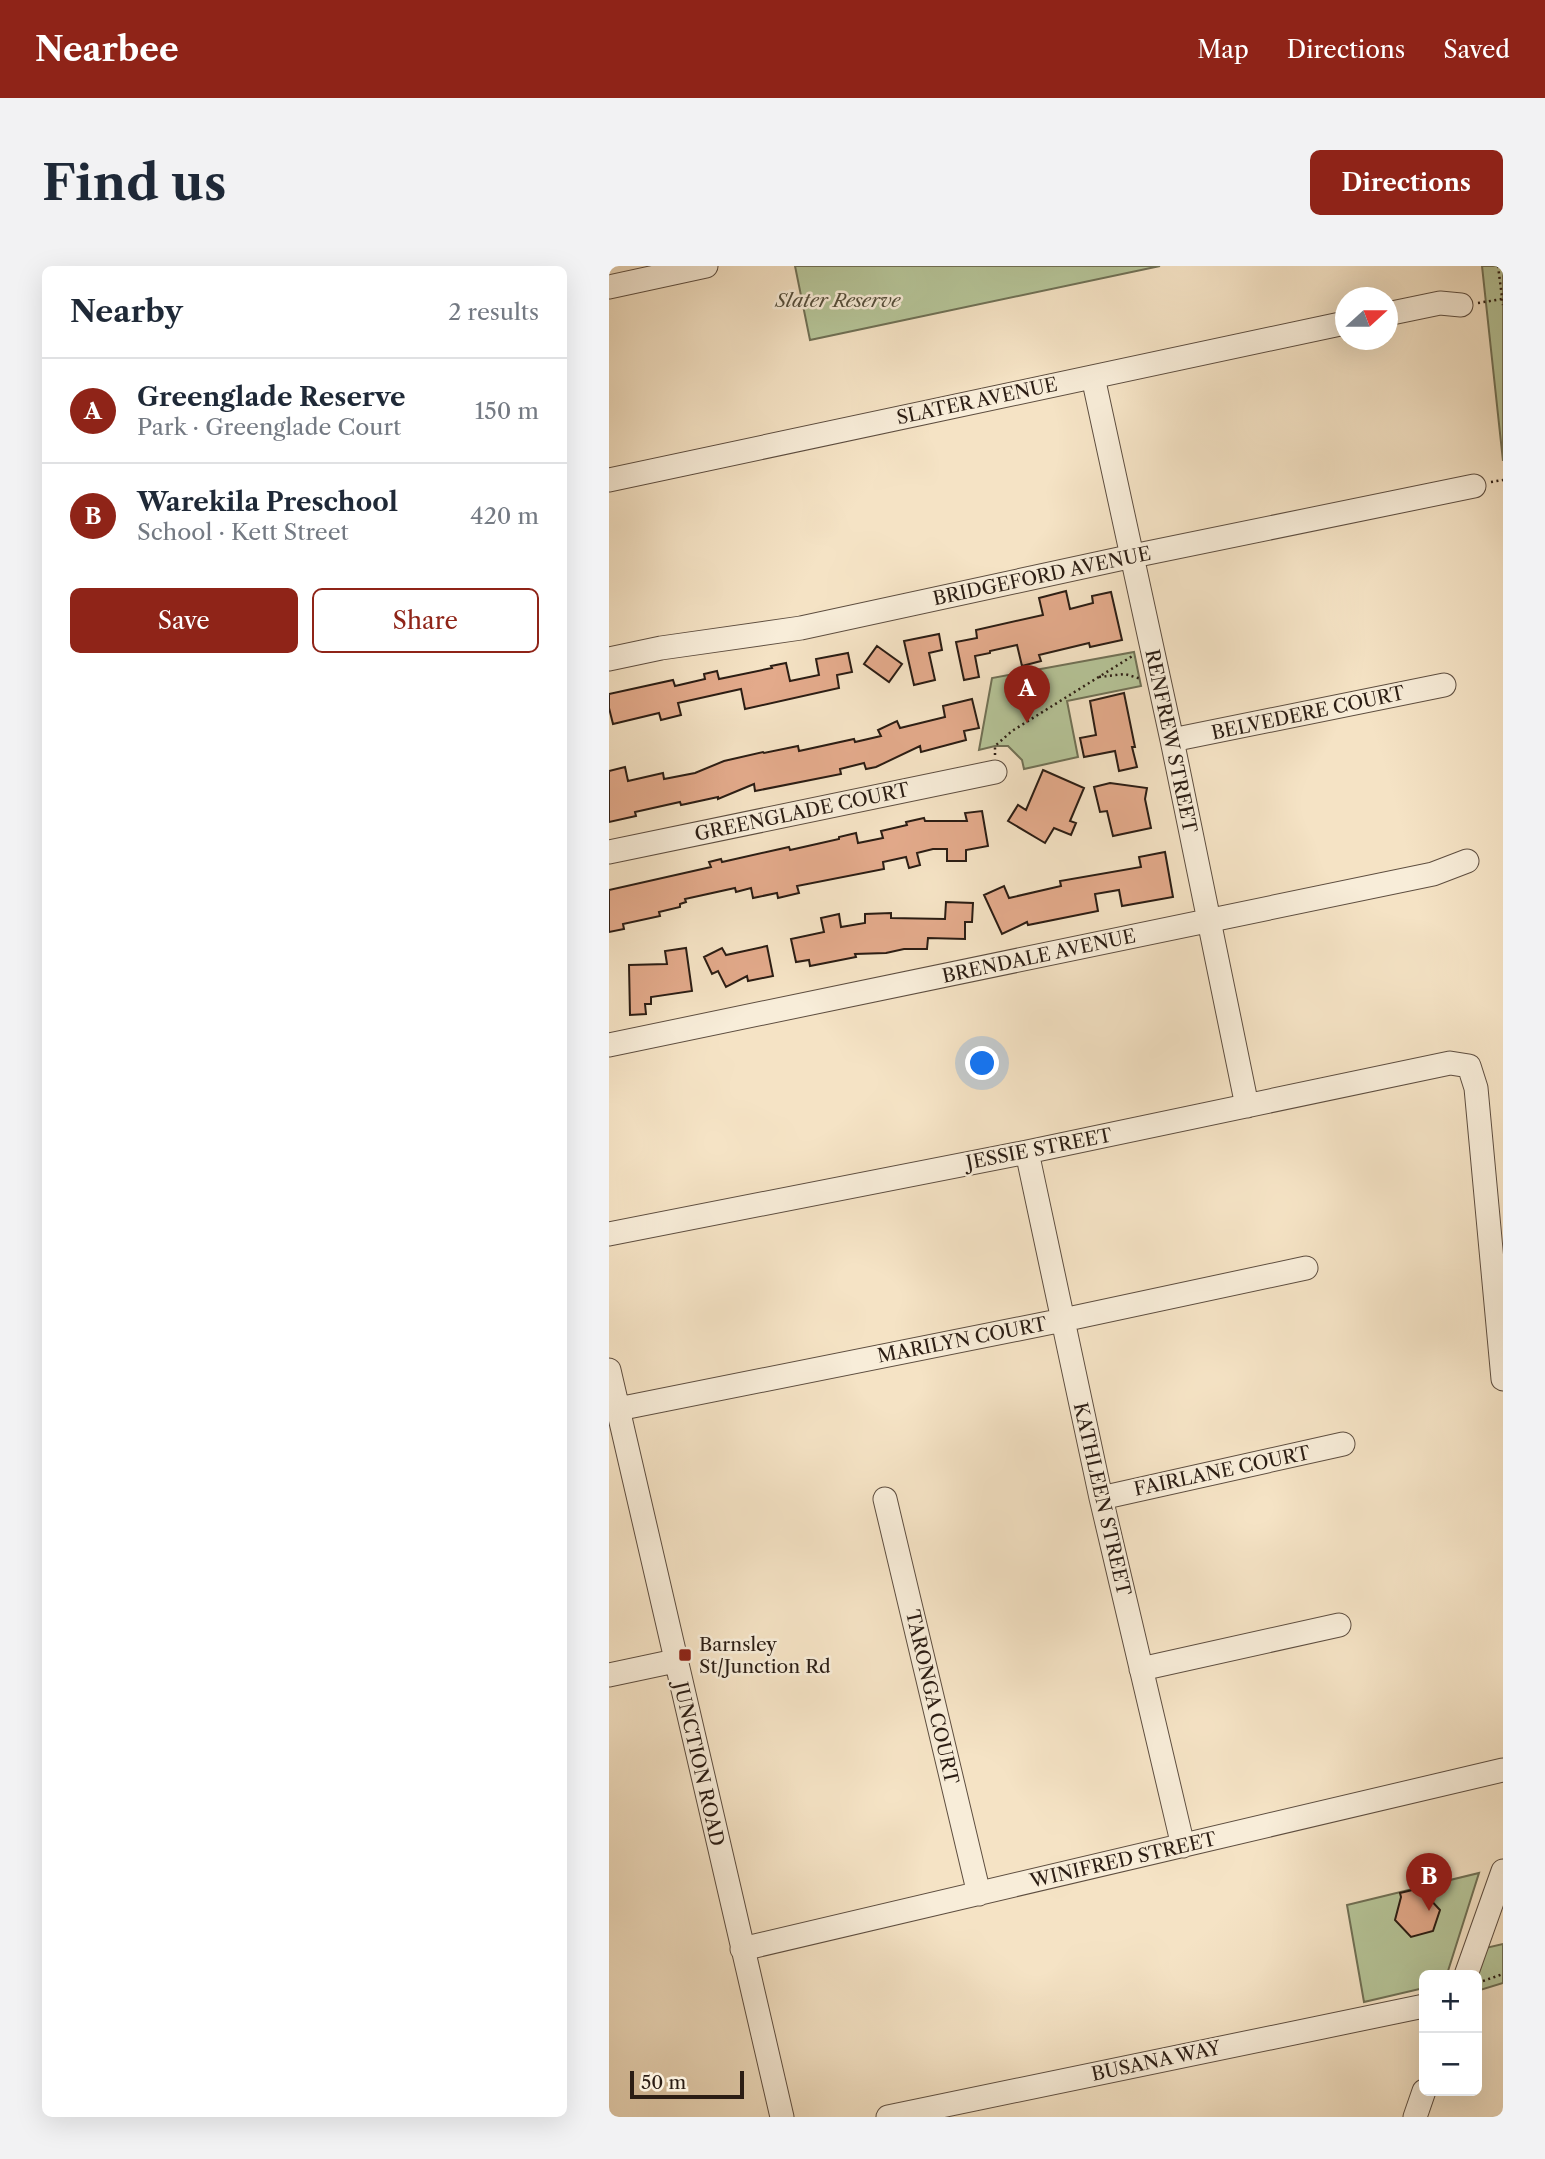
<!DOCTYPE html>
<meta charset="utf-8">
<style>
:root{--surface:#fff;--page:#f2f2f3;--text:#1f2937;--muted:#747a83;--line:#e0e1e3;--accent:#8f2418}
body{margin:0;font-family:"Libre Caslon Text",serif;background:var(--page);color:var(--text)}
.controls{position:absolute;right:21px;bottom:21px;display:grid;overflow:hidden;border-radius:10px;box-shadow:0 7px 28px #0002}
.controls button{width:63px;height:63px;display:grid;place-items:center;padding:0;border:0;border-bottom:2px solid var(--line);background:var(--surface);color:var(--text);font:35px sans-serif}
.compass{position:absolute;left:726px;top:21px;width:63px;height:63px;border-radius:50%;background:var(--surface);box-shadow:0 7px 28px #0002;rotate:69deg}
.scale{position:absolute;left:21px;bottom:18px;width:114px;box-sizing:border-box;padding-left:7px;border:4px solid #2b1d14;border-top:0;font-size:19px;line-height:24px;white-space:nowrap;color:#2b1d14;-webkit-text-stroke:5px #f8edd9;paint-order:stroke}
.you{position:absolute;left:374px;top:798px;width:24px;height:24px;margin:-18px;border:5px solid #fff;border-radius:50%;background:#1a73e8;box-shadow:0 0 0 10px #1a73e833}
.badge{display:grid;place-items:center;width:46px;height:46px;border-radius:50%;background:var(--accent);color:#fff;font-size:23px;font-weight:700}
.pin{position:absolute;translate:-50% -58px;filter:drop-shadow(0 2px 4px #0008)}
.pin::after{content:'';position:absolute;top:37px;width:24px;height:21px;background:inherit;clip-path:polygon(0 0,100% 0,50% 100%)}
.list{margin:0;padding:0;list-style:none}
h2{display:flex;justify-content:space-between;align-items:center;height:91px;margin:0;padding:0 28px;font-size:30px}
h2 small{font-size:23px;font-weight:400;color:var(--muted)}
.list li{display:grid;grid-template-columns:46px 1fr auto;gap:21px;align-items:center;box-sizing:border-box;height:105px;padding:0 28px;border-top:2px solid var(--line)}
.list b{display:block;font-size:26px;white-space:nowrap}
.list p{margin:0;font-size:23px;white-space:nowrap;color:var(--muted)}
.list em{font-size:23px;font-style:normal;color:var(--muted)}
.actions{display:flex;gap:14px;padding:21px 28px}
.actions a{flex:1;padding:16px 0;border:2px solid var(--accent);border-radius:10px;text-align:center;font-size:24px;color:var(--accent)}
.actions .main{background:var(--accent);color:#fff}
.map{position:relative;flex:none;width:894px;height:1851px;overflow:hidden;border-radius:10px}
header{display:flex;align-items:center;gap:42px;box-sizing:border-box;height:98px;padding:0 35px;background:var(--accent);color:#fff}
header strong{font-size:33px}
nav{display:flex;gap:38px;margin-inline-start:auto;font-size:24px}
.intro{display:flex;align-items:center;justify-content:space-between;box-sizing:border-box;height:168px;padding:0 42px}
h1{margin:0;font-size:49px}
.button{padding:18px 32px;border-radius:10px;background:var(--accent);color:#fff;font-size:24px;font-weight:700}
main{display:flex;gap:42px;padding:0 42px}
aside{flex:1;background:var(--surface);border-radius:10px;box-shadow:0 7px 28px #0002}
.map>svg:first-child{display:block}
.green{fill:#b6c599;stroke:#707156;stroke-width:2}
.building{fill:#e3aa8b;stroke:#2b1d14;stroke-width:2}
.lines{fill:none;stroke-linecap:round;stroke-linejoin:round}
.minor-casing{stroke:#5e4e40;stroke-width:25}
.path{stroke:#2b1d14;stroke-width:2.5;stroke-dasharray:2 3.5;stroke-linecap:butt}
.minor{stroke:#f8edd9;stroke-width:23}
.poi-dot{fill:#8f2418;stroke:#f8edd9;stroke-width:2.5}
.labels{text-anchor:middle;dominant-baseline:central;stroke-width:5;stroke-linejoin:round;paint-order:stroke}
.park-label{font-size:19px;font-style:italic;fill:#554f3c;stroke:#f8edd9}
.street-label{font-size:19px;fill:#2b1d14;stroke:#f8edd9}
.poi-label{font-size:19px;fill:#2b1d14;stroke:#f8edd9;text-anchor:start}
</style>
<header>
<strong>Nearbee</strong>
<nav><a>Map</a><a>Directions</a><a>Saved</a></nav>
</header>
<div class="intro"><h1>Find us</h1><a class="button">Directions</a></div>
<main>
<aside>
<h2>Nearby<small>2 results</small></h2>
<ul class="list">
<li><span class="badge">A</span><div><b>Greenglade Reserve</b><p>Park · Greenglade Court</p></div><em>150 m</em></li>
<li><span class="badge">B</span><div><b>Warekila Preschool</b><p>School · Kett Street</p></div><em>420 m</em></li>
</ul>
<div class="actions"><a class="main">Save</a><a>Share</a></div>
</aside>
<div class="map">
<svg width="894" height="1851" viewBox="0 0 894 1851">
<rect width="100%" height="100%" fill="#f5e3c5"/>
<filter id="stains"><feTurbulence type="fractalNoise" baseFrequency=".00286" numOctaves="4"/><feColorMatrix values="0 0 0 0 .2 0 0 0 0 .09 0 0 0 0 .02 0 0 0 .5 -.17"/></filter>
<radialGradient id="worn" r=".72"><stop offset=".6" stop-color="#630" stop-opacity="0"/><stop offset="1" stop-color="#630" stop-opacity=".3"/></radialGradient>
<!-- green -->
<path class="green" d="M186,0H551L201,74Z
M873,0H894V195Z
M525,386L532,420L458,435L469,491L415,503L413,494L399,480H386L370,484L383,412Z
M870,1607L839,1705L834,1709H815V1722L755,1736L738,1639Z
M894,1678V1717L868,1725V1709L872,1683Z"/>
<!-- building -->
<path class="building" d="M457,325L461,343L484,337L483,330L502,326L513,374L481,381L480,377L430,389L432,395L413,400L408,379L381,385V387L366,390L370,411L355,414L347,376L368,372L367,364L434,349L430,332Z
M330,368L333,384L320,387L326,414L305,419L295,375Z
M268,380L293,398L280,416L255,398Z
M239,387L243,406L228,409L230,422L136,443L132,423L69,437L72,449L52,454L50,447L4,458L0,442V428L64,414L66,420L96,413L95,408L108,405L110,413L163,402L162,400L177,397L181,415L210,409L207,393Z
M515,427L526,481H523L528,501L510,505L506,485L475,491L471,472L487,469L481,435Z
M363,433L370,462L355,465L357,474L312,486L311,480L267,501L257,503L255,497L231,503L232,508L146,525L145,518L109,533V531L72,539L71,536L26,546L27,550L0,556V505L16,501L19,515L54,507L55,513L86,507L115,495L154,486L155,487L189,480L190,485L245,473L246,476L272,470L269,464L288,455L291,462L336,451L334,440Z
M434,504L475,522L461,555L467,557L462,569L445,562L436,577L399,555L409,539L417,544Z
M501,517L538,522L536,533L542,562L504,570L498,545L491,546L485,521Z
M373,545L379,580L357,584V595H338V583H324L308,587L311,599L300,602L297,591L274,596L275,603L188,620L190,627L169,632L168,627L144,632L142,622L127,626L126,622L76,633L77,636L71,638V641L50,646L51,650L14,658L15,663L0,666V624L102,601L100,596L112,593L113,596L180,581L181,584L230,573V571L247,567L249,577L274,572L272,565L298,559L297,556L315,552L316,555H358L356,547Z
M556,586L564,631L513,640L510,624L486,628L489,645L419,659L418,656L393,668L375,629L395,620L400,632L452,620L451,615L532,601L530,591Z
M337,636L364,637L363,656H356V673L319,672L318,683H295L277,687L246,688L247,691L201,700L200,694L187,696L182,673L215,666L212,652L230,648L232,661L256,657V648L282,647V652L336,653Z
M158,680L164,710L139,715L138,710L117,721L109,705L103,708L95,691L113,682L117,689Z
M77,682L83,725L42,731V738H36L37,748L21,749L20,699L58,698L56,685Z
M816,1621L818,1630L831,1644L824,1665L802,1671L786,1654L792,1631L791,1627Z"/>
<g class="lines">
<defs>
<path id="minor" d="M0,21L97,0
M778,48L831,37L852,39
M484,111L563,474L638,840
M0,214L736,57
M0,393L52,382L192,362L524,290L865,220
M563,474L835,419
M0,586L386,506
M0,779L824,608L858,595
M418,886L492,1232L574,1580
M0,968L418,886L841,797L860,800L867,822L894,1113
M0,1104L173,1851
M9,1143L454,1054L697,1002
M492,1232L734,1178
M276,1233L370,1628
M532,1403L730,1359
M0,1409L66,1395
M133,1683L894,1504
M857,1709L894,1605
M279,1851L815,1740
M806,1851L815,1825"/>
</defs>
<!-- minor casing -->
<use href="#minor" class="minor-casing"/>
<!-- path -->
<path class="path" d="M889,0L894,39
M869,37L893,33
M882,216L894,214
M490,411L516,408L532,413
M386,489V480L403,465L525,389
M874,1715L894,1708"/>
<!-- minor -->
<use href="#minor" class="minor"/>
</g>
<!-- markers -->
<rect class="poi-dot" x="69" y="1382" width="14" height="14" rx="3.5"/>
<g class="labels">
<!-- park labels -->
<g class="park-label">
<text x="229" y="34">Slater Reserve</text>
</g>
<!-- street labels -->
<g class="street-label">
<text transform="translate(368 135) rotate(-12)">SLATER AVENUE</text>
<text transform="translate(433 310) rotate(-12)">BRIDGEFORD AVENUE</text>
<text transform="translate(699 447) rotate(-12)">BELVEDERE COURT</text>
<text transform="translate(562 475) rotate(78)">RENFREW STREET</text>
<text transform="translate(193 546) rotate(-12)">GREENGLADE COURT</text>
<text transform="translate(430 690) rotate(-12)">BRENDALE AVENUE</text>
<text transform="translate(430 883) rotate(-11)">JESSIE STREET</text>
<text transform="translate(353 1074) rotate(-11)">MARILYN COURT</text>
<text transform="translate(613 1205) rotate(-12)">FAIRLANE COURT</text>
<text transform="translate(493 1233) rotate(77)">KATHLEEN STREET</text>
<text transform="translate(323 1431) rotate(77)">TARONGA COURT</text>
<text transform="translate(90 1498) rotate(77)">JUNCTION ROAD</text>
<text transform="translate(514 1594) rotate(-13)">WINIFRED STREET</text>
<text transform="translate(547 1795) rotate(-12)">BUSANA WAY</text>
</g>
<!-- poi labels -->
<g class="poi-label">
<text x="90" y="1378">Barnsley<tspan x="90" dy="22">St/Junction Rd</tspan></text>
</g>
</g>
<rect width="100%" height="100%" filter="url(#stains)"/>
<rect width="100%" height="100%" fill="url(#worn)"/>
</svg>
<div class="controls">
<button>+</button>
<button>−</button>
</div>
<svg class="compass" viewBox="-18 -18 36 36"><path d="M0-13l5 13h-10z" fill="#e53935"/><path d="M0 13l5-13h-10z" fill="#747a83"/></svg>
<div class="scale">50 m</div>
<div class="you"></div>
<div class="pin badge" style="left:418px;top:457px">A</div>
<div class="pin badge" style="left:820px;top:1645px">B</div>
</div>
</main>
